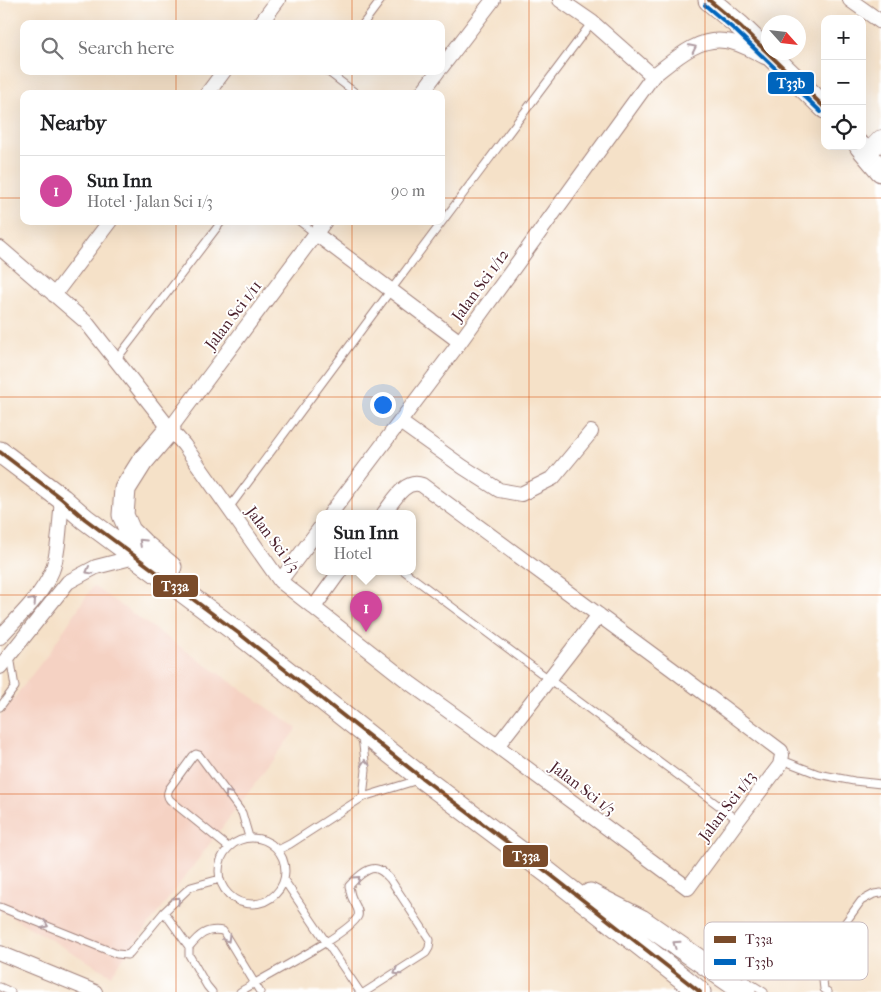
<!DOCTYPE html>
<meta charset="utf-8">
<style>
:root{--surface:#fff;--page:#f6f6f6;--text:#202124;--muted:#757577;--line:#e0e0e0;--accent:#2563eb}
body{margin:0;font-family:"IM FELL French Canon",serif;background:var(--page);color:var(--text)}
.controls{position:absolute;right:15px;top:15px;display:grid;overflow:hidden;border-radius:10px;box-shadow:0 5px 20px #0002}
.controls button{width:45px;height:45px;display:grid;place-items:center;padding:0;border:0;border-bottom:1px solid var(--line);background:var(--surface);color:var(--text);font:25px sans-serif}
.compass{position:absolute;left:761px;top:15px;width:45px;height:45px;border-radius:50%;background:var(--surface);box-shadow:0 5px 20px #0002;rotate:117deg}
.you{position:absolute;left:382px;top:404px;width:18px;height:18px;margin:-12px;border:4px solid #fff;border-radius:50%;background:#1a73e8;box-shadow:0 0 0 8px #1a73e833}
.badge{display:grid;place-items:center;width:32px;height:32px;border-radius:50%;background:var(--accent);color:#fff;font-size:16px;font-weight:700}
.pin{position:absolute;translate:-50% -41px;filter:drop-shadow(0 1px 2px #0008)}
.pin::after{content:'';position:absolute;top:26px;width:18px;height:15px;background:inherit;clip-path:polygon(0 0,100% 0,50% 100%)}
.popup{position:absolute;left:316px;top:510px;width:100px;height:65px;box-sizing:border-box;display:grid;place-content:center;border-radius:10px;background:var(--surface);filter:drop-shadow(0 1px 4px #0005);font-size:16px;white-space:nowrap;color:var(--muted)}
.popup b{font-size:19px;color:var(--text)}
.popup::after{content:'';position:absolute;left:50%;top:100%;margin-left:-10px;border:10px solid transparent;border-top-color:var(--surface)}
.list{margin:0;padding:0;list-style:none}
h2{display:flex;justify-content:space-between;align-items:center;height:65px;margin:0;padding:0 20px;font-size:21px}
h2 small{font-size:16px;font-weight:400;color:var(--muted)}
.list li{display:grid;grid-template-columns:32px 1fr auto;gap:15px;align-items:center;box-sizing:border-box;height:70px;padding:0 20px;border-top:1px solid var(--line)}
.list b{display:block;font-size:19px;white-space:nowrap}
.list p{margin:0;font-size:16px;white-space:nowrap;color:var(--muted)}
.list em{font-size:16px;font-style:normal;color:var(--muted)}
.icon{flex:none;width:28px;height:28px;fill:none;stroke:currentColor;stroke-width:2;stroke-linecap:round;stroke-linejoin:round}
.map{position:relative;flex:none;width:881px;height:992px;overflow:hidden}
.search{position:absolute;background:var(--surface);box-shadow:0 5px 20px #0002;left:20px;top:20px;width:425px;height:55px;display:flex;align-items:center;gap:12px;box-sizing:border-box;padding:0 18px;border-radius:10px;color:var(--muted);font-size:19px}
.panel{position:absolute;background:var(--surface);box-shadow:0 5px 20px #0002;left:20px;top:90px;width:425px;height:135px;border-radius:10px}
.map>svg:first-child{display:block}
.built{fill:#f5d2c3}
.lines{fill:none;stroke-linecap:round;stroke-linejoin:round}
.service-casing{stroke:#a0807a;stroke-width:9}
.minor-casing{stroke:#a0807a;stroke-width:16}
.tertiary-casing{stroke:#a0807a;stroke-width:19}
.primary-casing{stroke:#a0807a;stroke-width:23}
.service{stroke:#fff;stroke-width:7}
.minor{stroke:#fff;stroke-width:14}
.tertiary{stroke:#fff;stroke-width:18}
.primary{stroke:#fff;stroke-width:21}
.bus-1-casing{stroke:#fff;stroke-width:8}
.bus-2-casing{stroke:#fff;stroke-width:8}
.bus-1{stroke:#7a4b2a;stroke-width:4}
.bus-2{stroke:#0065bd;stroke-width:4}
.oneway{stroke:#ae9aa0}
.grid{fill:none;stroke:#d8530f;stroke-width:1;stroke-opacity:0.55}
.labels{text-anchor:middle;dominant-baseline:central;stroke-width:4;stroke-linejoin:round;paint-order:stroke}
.street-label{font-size:16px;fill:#4a1f2b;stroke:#fff}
.key{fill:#fff;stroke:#c9bcbf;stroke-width:1}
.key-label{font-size:14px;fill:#4a1f2b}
.line-badge{stroke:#fff;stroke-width:2}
.badge-label{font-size:14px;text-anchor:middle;font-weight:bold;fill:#fff}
</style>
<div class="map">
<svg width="881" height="992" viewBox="0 0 881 992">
<rect width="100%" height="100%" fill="#fff"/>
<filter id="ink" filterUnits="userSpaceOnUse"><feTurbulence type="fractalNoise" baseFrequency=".02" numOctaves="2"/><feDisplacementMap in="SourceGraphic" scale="10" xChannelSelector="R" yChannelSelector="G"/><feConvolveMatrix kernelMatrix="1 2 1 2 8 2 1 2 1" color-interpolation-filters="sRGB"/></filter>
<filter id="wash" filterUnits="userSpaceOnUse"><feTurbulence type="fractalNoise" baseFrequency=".0096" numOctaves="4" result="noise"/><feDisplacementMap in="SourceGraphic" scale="20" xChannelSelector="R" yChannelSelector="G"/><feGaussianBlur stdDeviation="1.12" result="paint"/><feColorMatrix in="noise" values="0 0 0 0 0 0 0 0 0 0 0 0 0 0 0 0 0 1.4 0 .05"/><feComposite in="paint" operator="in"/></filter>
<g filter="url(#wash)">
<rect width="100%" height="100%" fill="#f5e1c8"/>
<!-- built -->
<path class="built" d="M93,586L297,728L111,975L0,910V716L48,654Z"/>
</g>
<g filter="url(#ink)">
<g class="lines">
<defs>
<path id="service" d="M363,24L381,0
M327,71L357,94
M299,221L316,234
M116,360L222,221
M229,508L391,290L592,22
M404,571L738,820
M0,707L15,687L10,656
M362,737L366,770L363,797
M782,760L818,774L854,781L881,784
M219 871a33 33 0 1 1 66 0a33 33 0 1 1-66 0Z
M228,847L170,800C167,796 167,794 169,789L193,756L196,754L199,755L242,813L249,837
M278,850L290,844L363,797L418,780
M284,880L360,992
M0,907L117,954L127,955L130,953L164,912L187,890L191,887L220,879
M164,912L189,947
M745,980L764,992
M0,987L11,992
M212,992L207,986L189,955V947C199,935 206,928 223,931L260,992
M240,992C261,978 350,934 358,916C360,910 354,903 352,898C350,894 350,890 349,886C354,880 368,866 377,869C382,870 386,875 390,879L430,940L429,948L426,953L365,992
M828,992L824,989L822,972L845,923L861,901L874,894L881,893"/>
<path id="minor" d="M560,0L592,22L653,76
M850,0L881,22
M260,24L278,0
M441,68L493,0
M207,94L224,71
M421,94L438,71
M316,234L460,342
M0,248L86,322L170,429L184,445L280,581L411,684L497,746L688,888L738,820L780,765L782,755L781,751L672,669L422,485C405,478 393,502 384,513
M54,295L110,221
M400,422L463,467L499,490L521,494L553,478L591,432
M170,429L325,221
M331,513L460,342L653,76C674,60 697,37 725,41C739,42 753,51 765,57
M280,581L320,528
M314,607L340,571
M0,637C18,617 41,597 52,571C59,554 60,518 62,499
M0,667L68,582L96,567L135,557
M497,746L599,615
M0,953L95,992"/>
<path id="tertiary" d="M867,154L881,139"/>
<path id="primary" d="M709,0L740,26L825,108
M860,146L881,171
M170,429L142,462L125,489L123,515L130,531L142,543L171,567
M0,452L62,499L85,519L241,635L422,778L547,872L700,992
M590,894L641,920L745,992"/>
</defs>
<!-- service casing -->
<use href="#service" class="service-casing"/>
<!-- minor casing -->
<use href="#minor" class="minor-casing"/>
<!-- tertiary casing -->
<use href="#tertiary" class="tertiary-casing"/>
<!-- primary casing -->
<use href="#primary" class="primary-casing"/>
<!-- service -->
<use href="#service" class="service"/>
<!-- minor -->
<use href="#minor" class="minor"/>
<!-- tertiary -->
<use href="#tertiary" class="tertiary"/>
<!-- primary -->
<use href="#primary" class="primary"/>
<defs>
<path id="bus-1" d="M709,0L740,26L825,108
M0,452L62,499L85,519L241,635L422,778L547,872L700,992"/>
<path id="bus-2" d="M705,5L736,31L821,112"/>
</defs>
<!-- bus-1 casing -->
<use href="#bus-1" class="bus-1-casing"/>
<!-- bus-2 casing -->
<use href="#bus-2" class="bus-2-casing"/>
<!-- bus-1 -->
<use href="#bus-1" class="bus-1"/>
<!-- bus-2 -->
<use href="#bus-2" class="bus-2"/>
</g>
<!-- one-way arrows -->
<defs><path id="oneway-chevron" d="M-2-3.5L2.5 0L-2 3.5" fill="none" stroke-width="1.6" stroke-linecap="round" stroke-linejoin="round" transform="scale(1.25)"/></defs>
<g class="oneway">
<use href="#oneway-chevron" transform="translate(693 48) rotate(-26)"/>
<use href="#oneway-chevron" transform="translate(142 542) rotate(-137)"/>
<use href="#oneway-chevron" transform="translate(89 571) rotate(151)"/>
<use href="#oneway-chevron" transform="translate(33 601) rotate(-48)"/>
<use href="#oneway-chevron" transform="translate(365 763) rotate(-94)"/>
<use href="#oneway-chevron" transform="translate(228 794) rotate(-127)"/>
<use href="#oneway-chevron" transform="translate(357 879) rotate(-42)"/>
<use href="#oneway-chevron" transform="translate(177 900) rotate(-44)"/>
<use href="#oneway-chevron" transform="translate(45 925) rotate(22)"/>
<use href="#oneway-chevron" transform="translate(227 939) rotate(59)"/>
<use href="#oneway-chevron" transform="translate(676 944) rotate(-146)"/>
<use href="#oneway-chevron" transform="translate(397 972) rotate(147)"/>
</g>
</g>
<!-- grid -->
<path class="grid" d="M176,0V24M352,0V24M529,0V992M705,0V992M176,71V94M352,71V94M0,198H24M441,198H881M176,221V992M352,221V992M0,397H881M0,595H881M0,794H881"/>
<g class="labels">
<!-- street labels -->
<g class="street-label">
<text transform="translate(480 285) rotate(-54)">Jalan Sci 1/12</text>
<text transform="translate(233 315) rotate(-53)">Jalan Sci 1/11</text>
<text transform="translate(273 539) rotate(53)">Jalan Sci 1/3</text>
<text transform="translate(583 788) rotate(37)">Jalan Sci 1/3</text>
<text transform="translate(727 806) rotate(-53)">Jalan Sci 1/13</text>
</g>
</g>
<!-- legend -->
<rect x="704" y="922" width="164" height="58" rx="8" class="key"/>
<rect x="714" y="936" width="22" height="7" fill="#7a4b2a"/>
<rect x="714" y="959" width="22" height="6" fill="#0065bd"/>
<g class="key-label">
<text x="745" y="944">T33a</text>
<text x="745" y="967">T33b</text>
</g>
<g class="line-badge">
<rect x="767" y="71" width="48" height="24" rx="5" fill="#0065bd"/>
<rect x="152" y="574" width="47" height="24" rx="5" fill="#7a4b2a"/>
<rect x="502" y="844" width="47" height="24" rx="5" fill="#7a4b2a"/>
</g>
<g class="badge-label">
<text x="791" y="88">T33b</text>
<text x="175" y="591">T33a</text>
<text x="526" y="861">T33a</text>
</g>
</svg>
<div class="controls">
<button>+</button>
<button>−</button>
<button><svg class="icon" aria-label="locate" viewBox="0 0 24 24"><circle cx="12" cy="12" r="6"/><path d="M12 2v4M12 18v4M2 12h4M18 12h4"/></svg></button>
</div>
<svg class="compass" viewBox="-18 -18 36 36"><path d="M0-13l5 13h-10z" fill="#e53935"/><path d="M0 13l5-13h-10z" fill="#757577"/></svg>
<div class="you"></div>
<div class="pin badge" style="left:366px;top:632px;background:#d1479c">1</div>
<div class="popup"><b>Sun Inn</b>Hotel</div>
<div class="search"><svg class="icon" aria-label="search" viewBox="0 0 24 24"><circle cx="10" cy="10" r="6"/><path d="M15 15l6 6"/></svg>Search here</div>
<section class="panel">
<h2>Nearby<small></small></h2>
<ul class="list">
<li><span class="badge" style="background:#d1479c">1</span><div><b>Sun Inn</b><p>Hotel · Jalan Sci 1/3</p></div><em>90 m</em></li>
</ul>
</section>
</div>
